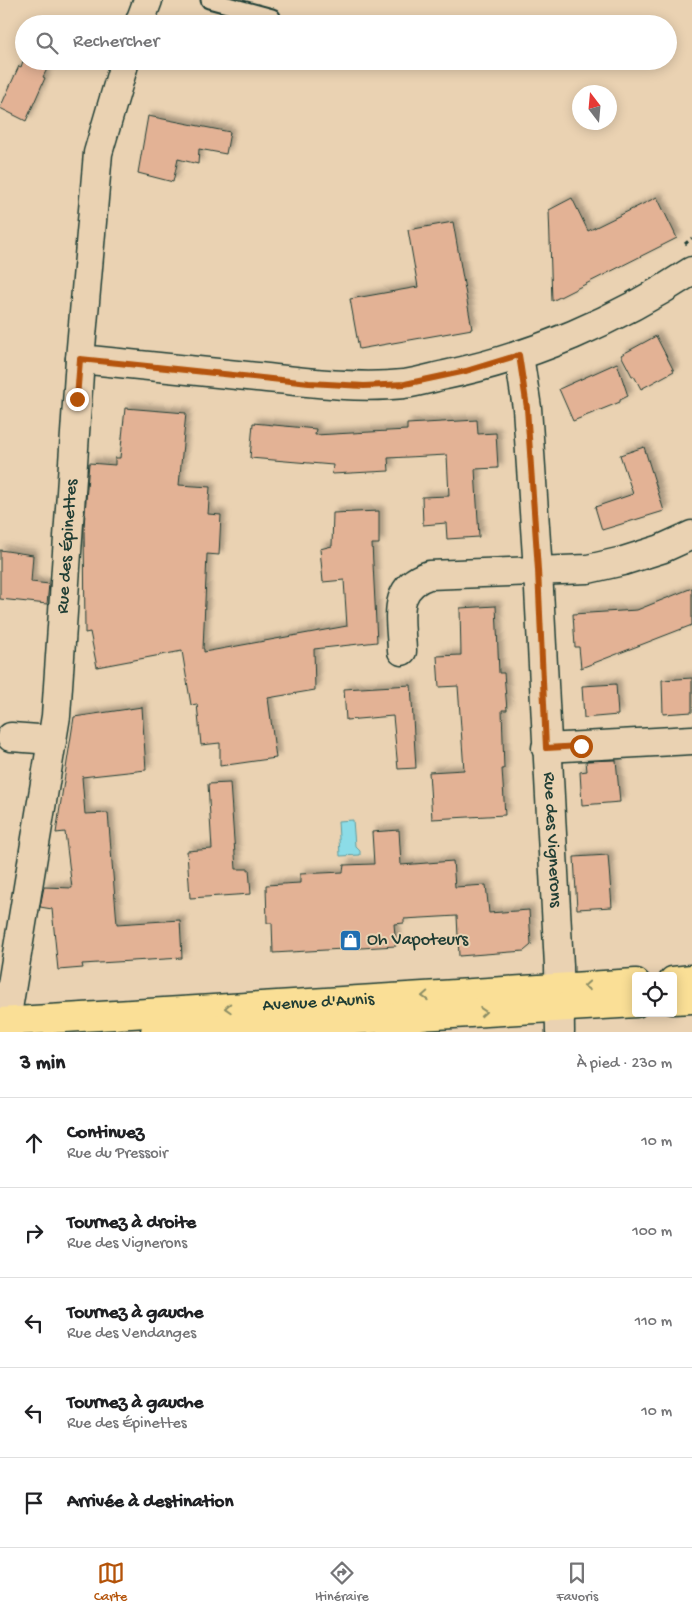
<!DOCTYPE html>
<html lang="fr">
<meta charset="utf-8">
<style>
:root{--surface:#fff;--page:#f2f2f2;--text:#202124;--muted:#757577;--line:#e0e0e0;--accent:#b45309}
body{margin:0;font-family:"Gochi Hand",sans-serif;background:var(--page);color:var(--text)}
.controls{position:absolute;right:15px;bottom:15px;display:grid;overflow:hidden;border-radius:5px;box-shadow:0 2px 12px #0003}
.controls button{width:45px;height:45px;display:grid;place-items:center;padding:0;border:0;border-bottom:1px solid var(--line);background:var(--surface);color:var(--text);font:25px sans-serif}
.compass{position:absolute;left:572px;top:85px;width:45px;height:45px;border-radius:50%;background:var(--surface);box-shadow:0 2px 12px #0003;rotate:344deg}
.stop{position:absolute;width:15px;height:15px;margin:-11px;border:4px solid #b45309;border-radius:50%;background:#fff}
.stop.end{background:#b45309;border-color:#fff;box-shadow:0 1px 5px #0008}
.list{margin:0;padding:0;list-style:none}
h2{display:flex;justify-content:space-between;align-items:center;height:65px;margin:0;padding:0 20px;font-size:21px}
h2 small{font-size:16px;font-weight:400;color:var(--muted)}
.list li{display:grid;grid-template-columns:32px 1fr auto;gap:15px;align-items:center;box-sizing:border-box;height:90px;padding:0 20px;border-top:1px solid var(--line)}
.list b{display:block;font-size:19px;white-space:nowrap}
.list p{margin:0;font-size:16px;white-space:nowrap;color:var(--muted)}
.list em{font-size:16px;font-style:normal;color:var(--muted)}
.icon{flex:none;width:28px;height:28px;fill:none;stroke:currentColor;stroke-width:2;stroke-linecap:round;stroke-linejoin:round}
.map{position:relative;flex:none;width:692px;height:1032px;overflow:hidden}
.search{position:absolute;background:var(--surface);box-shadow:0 2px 12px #0003;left:15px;right:15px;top:15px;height:55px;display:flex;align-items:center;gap:12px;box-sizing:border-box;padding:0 18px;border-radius:28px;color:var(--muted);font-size:19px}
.sheet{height:515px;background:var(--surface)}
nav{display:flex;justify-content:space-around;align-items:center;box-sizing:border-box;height:70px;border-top:1px solid var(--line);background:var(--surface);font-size:14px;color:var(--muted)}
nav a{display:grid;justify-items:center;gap:2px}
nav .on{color:var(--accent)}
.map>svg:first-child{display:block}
.water{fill:#8cdce7;stroke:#609c9f}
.building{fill:#e3b295;stroke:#1f3d34;filter:url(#shadow)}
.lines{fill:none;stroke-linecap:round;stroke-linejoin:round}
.lane-casing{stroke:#1f3d34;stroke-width:19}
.street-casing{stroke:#1f3d34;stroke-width:31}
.secondary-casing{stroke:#1f3d34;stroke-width:31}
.primary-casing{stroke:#1f3d34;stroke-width:31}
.path{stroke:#1f3d34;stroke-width:3;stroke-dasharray:4 4;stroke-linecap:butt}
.lane{stroke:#ead2b2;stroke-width:15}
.street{stroke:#ead2b2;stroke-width:28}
.secondary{stroke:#ead2b2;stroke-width:28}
.primary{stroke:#fadf96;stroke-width:28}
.oneway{stroke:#8c8e65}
.route{stroke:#b45309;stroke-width:6}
.labels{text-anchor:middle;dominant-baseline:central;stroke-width:4;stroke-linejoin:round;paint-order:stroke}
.street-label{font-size:18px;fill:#1f3d34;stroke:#ead2b2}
.poi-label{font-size:18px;fill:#1f3d34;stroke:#ead2b2;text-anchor:start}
</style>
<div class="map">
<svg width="692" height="1032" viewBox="0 0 692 1032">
<defs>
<filter id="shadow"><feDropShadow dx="4.5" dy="-4.5" stdDeviation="2.5" flood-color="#0004"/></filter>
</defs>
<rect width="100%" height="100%" fill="#ead2b2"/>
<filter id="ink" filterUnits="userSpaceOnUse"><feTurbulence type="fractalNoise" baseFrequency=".02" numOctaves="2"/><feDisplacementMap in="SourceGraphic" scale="10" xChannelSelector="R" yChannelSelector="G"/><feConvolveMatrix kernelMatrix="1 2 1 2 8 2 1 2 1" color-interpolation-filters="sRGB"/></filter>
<g filter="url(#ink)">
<!-- water -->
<path class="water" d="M353,820L355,846L360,851V855L340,856L338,821Z"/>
<!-- building -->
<path class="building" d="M23,61H51L43,77L45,78L26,121L0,108L19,66L21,67Z
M148,116L230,132L226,154L199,149L198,164L178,159L173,182L138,173Z
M657,197L677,238L552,301L549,210L572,198L588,231Z
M453,222L472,329L359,349L350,299L418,287L408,230Z
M656,336L674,371L641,389L634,376H632L621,355Z
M617,363L628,396L620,400V402L573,421L559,389Z
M125,408L186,413L179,485L210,487L208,514L221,515L219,555L207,554L203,649H204V652L347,626L344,580L323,582L320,549L332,546L333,513L379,511V544H372L377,642L314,649L315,690L268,698L276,758L220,766V743L201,745L197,704L191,705L182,651L97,667L90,632L85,633L84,526L89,463L115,465V458H120Z
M477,420L478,434L496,433L498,468L475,469L479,537L447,539L446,523L423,525L422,497L449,496L447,455L388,458L389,471L332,474L333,465L250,458L253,423L316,429L315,435L407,430V424Z
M644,447L664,511L602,530L595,507L633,494L620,455Z
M0,550L33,555L31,582L49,584L47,604L0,599Z
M692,588V625L581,668L579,647H575L573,614L637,610Z
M496,606L499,673H504L507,710H502L504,769H502L505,815L432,819L429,772L464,770L458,686L439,687L437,656L461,655L460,608Z
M692,678V712L663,714L662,680Z
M616,684L618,715L584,718L582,686Z
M411,685L416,768L398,769L393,716L346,720L344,689Z
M142,707L146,770L82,777L85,814L108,813L117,924L180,920L182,958L82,964L83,968L58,970L52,909L40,907L44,887L72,888L65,832L56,833L74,717Z
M616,760L620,802L582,805L580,772L587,771L586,761Z
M230,783L236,869H249L251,894L190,898L187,851L212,849L208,784Z
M399,830L401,865L453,861L455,887L486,885L489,913L529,910L531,945L524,951L459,956L457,916L404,919V923L394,924L396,946L273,953L272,923H267L266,885L300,883V874L343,872L344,865L374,864L372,832Z
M608,855L612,907L577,909L574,857Z"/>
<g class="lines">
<defs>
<path id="lane" d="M209,0L272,17"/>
<g id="street">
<path id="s1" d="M519,355L527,408L538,571L559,966L560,1032"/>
<path d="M80,359C139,365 198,371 257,377C305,382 356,389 404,384C418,382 432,378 445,375C532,357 618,320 692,271"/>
<path d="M402,651C401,619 391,587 429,575L588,569L623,561L661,549L692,535"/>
<path d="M11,737L52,740"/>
<path d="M546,748L692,740"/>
</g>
<g id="secondary">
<path d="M139,24L148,0"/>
<path id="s2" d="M6,1032V1021L56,716L80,359L98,153L125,61"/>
</g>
<g id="primary">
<path d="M673,981L692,979"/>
<path d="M673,1000L692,999"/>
<path id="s3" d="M0,1022L636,983"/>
<path d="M155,1032L636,1003"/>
</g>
</defs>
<!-- lane casing -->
<use href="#lane" class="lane-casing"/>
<!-- street casing -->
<use href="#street" class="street-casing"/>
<!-- secondary casing -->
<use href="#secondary" class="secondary-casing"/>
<!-- primary casing -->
<use href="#primary" class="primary-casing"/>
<!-- path -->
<path class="path" d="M685,244L692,238"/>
<!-- lane -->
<use href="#lane" class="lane"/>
<!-- street -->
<use href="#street" class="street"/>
<!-- secondary -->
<use href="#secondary" class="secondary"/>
<!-- primary -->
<use href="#primary" class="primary"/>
</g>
<!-- one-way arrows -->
<defs><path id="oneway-chevron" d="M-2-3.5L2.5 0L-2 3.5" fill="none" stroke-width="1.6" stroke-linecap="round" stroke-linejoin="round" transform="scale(1.25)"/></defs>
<g class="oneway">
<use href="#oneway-chevron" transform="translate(587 986) rotate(176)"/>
<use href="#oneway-chevron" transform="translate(425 996) rotate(177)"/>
<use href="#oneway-chevron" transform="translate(228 1008) rotate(177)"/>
<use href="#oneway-chevron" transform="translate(483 1012) rotate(-4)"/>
</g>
</g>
<g class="lines" filter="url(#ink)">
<!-- route -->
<path class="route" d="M77,399L80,359L309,383L364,386L405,384L466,371L519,355L527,408L538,570L546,748L581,746"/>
</g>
<!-- icons -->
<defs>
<symbol id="shop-square" viewBox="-11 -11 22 22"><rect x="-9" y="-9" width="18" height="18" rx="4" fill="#1f6fb2" stroke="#ead2b2"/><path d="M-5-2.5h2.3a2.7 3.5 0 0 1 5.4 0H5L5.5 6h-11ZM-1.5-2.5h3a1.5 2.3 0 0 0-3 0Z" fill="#fff"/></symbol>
</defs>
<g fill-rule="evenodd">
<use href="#shop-square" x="338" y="928" width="25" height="25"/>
</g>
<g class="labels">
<!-- street labels -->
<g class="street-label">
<text stroke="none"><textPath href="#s2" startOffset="490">Rue des Épinettes</textPath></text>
<text stroke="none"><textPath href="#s1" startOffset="486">Rue des Vignerons</textPath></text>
<text stroke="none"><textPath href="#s3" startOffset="319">Avenue d'Aunis</textPath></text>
</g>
<!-- poi labels -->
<g class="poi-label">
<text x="367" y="940">Oh Vapoteurs</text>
</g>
</g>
</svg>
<div class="controls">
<button><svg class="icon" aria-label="locate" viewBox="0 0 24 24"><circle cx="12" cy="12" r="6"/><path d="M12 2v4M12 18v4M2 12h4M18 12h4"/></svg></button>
</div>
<svg class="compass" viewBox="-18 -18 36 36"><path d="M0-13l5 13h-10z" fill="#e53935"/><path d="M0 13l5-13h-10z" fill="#757577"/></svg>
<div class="stop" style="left:581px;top:746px"></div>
<div class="stop end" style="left:77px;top:399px"></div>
<div class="search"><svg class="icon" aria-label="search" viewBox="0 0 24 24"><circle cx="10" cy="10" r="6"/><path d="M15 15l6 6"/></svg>Rechercher</div>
</div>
<section class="sheet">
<h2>3 min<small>À pied · 230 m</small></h2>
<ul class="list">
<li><svg class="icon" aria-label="ahead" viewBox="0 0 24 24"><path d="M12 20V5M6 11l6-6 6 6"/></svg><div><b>Continuez</b><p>Rue du Pressoir</p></div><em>10 m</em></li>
<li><svg class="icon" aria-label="right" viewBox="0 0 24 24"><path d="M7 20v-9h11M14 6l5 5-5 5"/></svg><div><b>Tournez à droite</b><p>Rue des Vignerons</p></div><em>100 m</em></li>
<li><svg class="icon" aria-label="left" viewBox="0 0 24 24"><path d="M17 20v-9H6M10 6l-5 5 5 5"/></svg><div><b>Tournez à gauche</b><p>Rue des Vendanges</p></div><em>110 m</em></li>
<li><svg class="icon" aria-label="left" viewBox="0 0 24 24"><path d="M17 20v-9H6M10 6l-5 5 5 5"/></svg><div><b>Tournez à gauche</b><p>Rue des Épinettes</p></div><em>10 m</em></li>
<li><svg class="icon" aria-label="arrive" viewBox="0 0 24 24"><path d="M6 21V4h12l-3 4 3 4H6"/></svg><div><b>Arrivée à destination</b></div></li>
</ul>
</section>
<nav>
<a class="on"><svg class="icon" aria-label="map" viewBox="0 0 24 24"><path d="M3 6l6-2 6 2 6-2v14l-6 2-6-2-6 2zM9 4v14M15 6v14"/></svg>Carte</a>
<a><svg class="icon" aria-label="directions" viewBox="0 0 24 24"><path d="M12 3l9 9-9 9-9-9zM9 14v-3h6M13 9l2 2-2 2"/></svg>Itinéraire</a>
<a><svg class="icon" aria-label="saved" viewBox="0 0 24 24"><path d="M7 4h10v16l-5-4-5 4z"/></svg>Favoris</a>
</nav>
